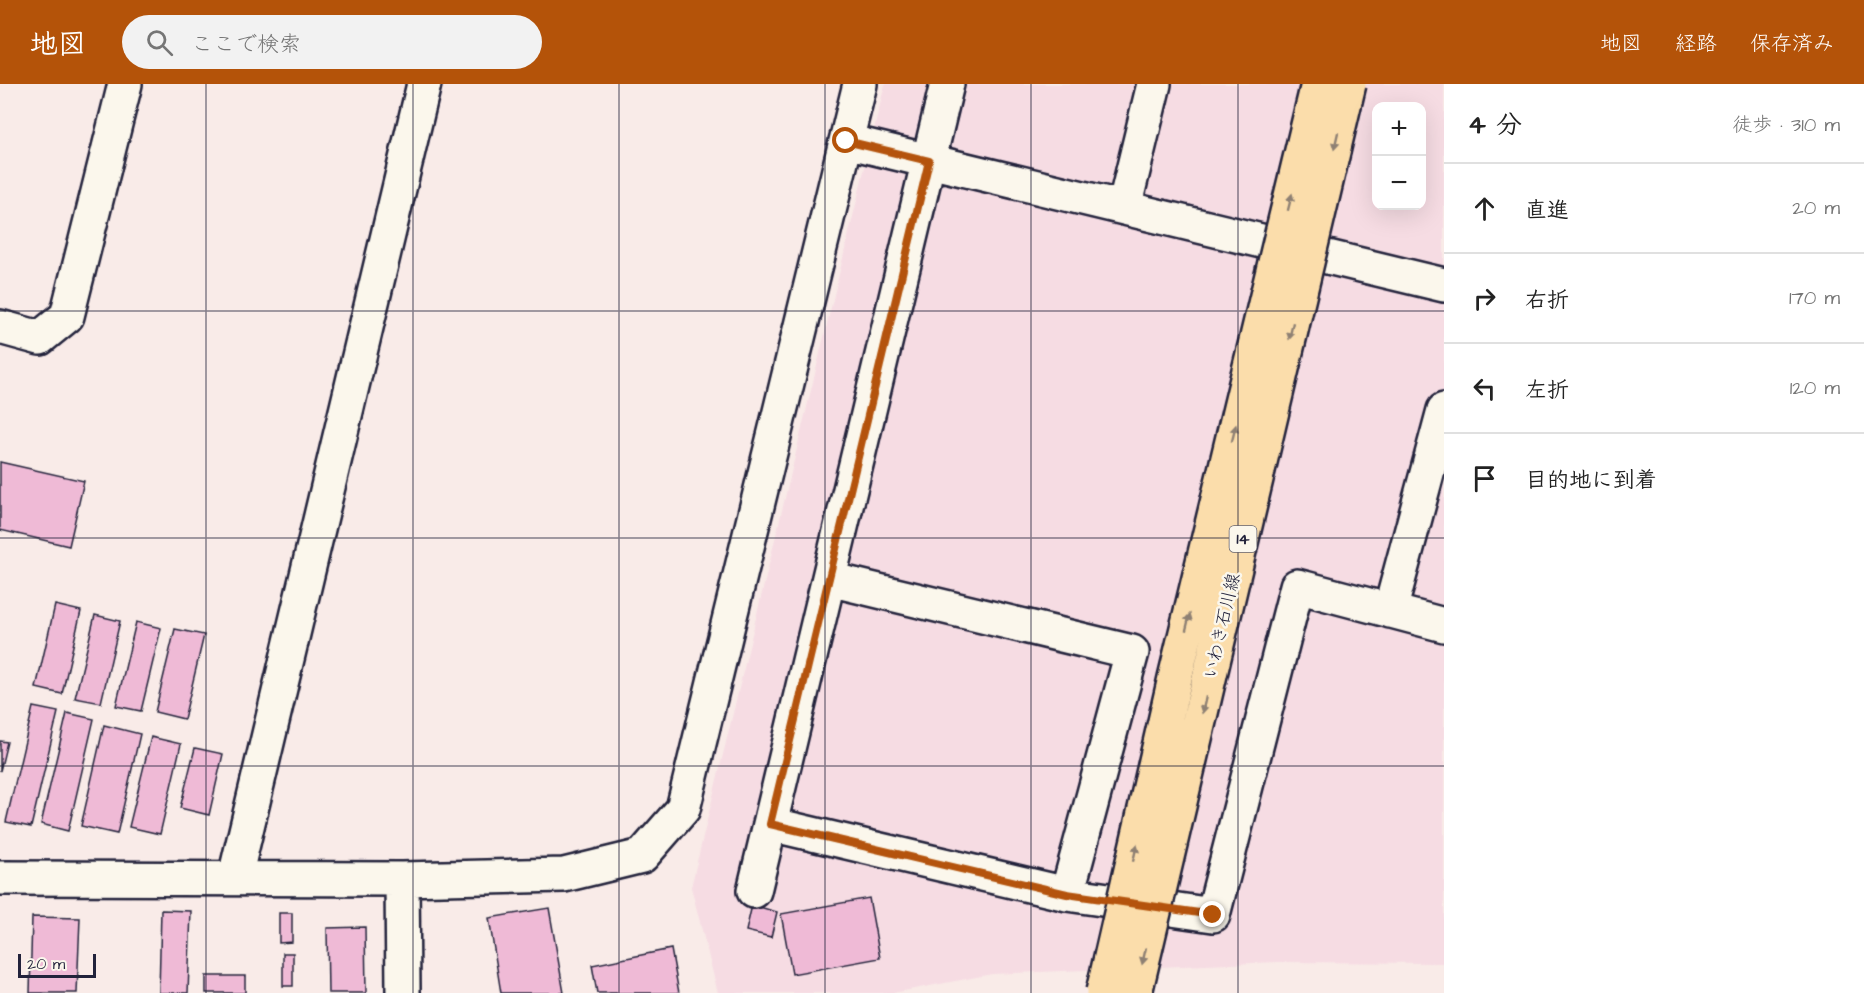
<!DOCTYPE html>
<html lang="ja">
<meta charset="utf-8">
<style>
:root{--surface:#fff;--page:#f2f2f2;--text:#222;--muted:#767676;--line:#e0e0e0;--accent:#b45309}
body{margin:0;font-family:"Architects Daughter","Klee One",sans-serif;background:var(--page);color:var(--text)}
.controls{position:absolute;right:18px;top:18px;display:grid;overflow:hidden;border-radius:12px;box-shadow:0 6px 24px #0002}
.controls button{width:54px;height:54px;display:grid;place-items:center;padding:0;border:0;border-bottom:2px solid var(--line);background:var(--surface);color:var(--text);font:30px sans-serif}
.scale{position:absolute;left:18px;bottom:15px;width:78px;box-sizing:border-box;padding-left:6px;border:3px solid #22223b;border-top:0;font-size:16px;line-height:21px;white-space:nowrap;color:#22223b;-webkit-text-stroke:4px #fbf7ec;paint-order:stroke}
.stop{position:absolute;width:18px;height:18px;margin:-14px;border:4px solid #b45309;border-radius:50%;background:#fff}
.stop.end{background:#b45309;border-color:#fff;box-shadow:0 2px 6px #0008}
.list{margin:0;padding:0;list-style:none}
h2{display:flex;justify-content:space-between;align-items:center;height:78px;margin:0;padding:0 24px;font-size:26px}
h2 small{font-size:20px;font-weight:400;color:var(--muted)}
.list li{display:grid;grid-template-columns:39px 1fr auto;gap:18px;align-items:center;box-sizing:border-box;height:90px;padding:0 24px;border-top:2px solid var(--line)}
.list b{display:block;font-size:22px;white-space:nowrap}
.list em{font-size:20px;font-style:normal;color:var(--muted)}
.icon{flex:none;width:33px;height:33px;fill:none;stroke:currentColor;stroke-width:2;stroke-linecap:round;stroke-linejoin:round}
.map{position:relative;flex:none;width:1444px;height:909px;overflow:hidden}
header{display:flex;align-items:center;gap:36px;box-sizing:border-box;height:84px;padding:0 30px;background:var(--accent);color:#fff}
header strong{font-size:28px}
nav{display:flex;gap:33px;margin-inline-start:auto;font-size:21px}
.search{width:420px;height:54px;background:var(--page);display:flex;align-items:center;gap:15px;box-sizing:border-box;padding:0 21px;border-radius:33px;color:var(--muted);font-size:22px}
main{display:flex}
aside{flex:1;background:var(--surface)}
.map>svg:first-child{display:block}
.built{fill:#f6dce3;fill-rule:evenodd}
.building{fill:#efbad6;stroke:#22223b;stroke-width:1.5}
.lines{fill:none;stroke-linecap:round;stroke-linejoin:round}
.minor-casing{stroke:#22223b;stroke-width:38}
.minor{stroke:#fbf7ec;stroke-width:33}
.major-bridge-casing{stroke:#22223b;stroke-width:38;stroke-linecap:butt}
.major-bridge{stroke:#fbddab;stroke-width:33}
.oneway{fill:#8e8073}
.route{stroke:#b45309;stroke-width:8}
.grid{fill:none;stroke:#22223b;stroke-width:1.5;stroke-opacity:0.55}
.labels{text-anchor:middle;dominant-baseline:central;stroke-width:5;stroke-linejoin:round;paint-order:stroke}
.shield{fill:#fbf7ec;stroke:#636270;stroke-width:1.5}
.shield-label{font-size:16px;font-weight:bold;fill:#22223b}
.street-label{font-size:18px;fill:#22223b;stroke:#fbf7ec}
</style>
<header>
<strong>地図</strong>
<div class="search"><svg class="icon" aria-label="search" viewBox="0 0 24 24"><circle cx="10" cy="10" r="6"/><path d="M15 15l6 6"/></svg>ここで検索</div>
<nav><a>地図</a><a>経路</a><a>保存済み</a></nav>
</header>
<main>
<div class="map">
<svg width="1444" height="909" viewBox="0 0 1444 909">
<rect width="100%" height="100%" fill="#f9ebe8"/>
<filter id="ink" filterUnits="userSpaceOnUse"><feTurbulence type="fractalNoise" baseFrequency=".0167" numOctaves="2"/><feDisplacementMap in="SourceGraphic" scale="12" xChannelSelector="R" yChannelSelector="G"/><feConvolveMatrix kernelMatrix="1 2 1 2 8 2 1 2 1" color-interpolation-filters="sRGB"/></filter>
<g filter="url(#ink)">
<!-- built -->
<path class="built" d="M885,0H1444V879L1278,878L992,890L893,909H718L691,803ZM1376,22H1422V122H1376Z"/>
<!-- building -->
<path class="building" d="M0,378L84,397L69,462L0,446Z
M55,521L81,527L62,610L36,604Z
M95,531L120,537L101,619L75,614Z
M136,538L161,544L141,627L116,622Z
M175,545L204,551L184,635L155,628Z
M33,623L58,628L31,743L6,738Z
M67,629L94,635L68,747L41,740Z
M104,641L140,650L117,750L81,742Z
M151,653L181,660L160,750L129,743Z
M0,657L7,658L0,687Z
M195,664L223,670L209,731L180,724Z
M869,814L880,874L792,890L781,830Z
M752,821L777,828L771,853L746,847Z
M549,824L564,909H501L489,834Z
M161,826L191,827L188,909H159Z
M279,829H292V858L279,859Z
M32,833L80,834L77,909H30Z
M365,843L366,909H328L327,844Z
M671,865L679,909H597L592,881Z
M283,869H293V902H283Z
M206,892H245V909H206Z"/>
<g class="lines">
<defs>
<path id="minor" d="M846,57L1444,201
M1124,124L1154,0
M0,243L40,254L67,232L125,0
M829,495L1132,568L1067,810
M1390,527L1444,326
M770,740L1067,810L1213,831L1297,502L1444,541
M235,793L424,0
M0,794L402,795L564,791L642,772L683,725L860,0
M402,795L403,909
M754,807L947,0"/>
</defs>
<!-- minor casing -->
<use href="#minor" class="minor-casing"/>
<!-- minor -->
<use href="#minor" class="minor"/>
<defs>
<path id="major-bridge" d="M1103,908L1175,594L1318,0
M1135,909L1349,0"/>
</defs>
<!-- major-bridge casing -->
<use href="#major-bridge" class="major-bridge-casing"/>
<!-- major-bridge -->
<use href="#major-bridge" class="major-bridge"/>
</g>
<!-- one-way arrows -->
<defs><path id="oneway-solid" d="M-6-.8H1V-3.2L6.5 0L1 3.2V.8H-6Z" transform="scale(1.5)"/></defs>
<g class="oneway">
<use href="#oneway-solid" transform="translate(1336 57) rotate(103)"/>
<use href="#oneway-solid" transform="translate(1290 118) rotate(-76)"/>
<use href="#oneway-solid" transform="translate(1291 247) rotate(103)"/>
<use href="#oneway-solid" transform="translate(1234 349) rotate(-76)"/>
<use href="#oneway-solid" transform="translate(1188 538) rotate(-76)"/>
<use href="#oneway-solid" transform="translate(1204 621) rotate(103)"/>
<use href="#oneway-solid" transform="translate(1135 769) rotate(-77)"/>
<use href="#oneway-solid" transform="translate(1144 872) rotate(103)"/>
</g>
</g>
<g class="lines" filter="url(#ink)">
<!-- route -->
<path class="route" d="M846,57L929,77L770,740L1067,810L1213,831"/>
</g>
<!-- grid -->
<path class="grid" d="M206,0V909M413,0V909M619,0V909M825,0V909M1031,0V909M1238,0V909M0,227H1444M0,454H1444M0,682H1444"/>
<g class="labels">
<!-- shield labels -->
<rect class="shield" x="1229.5" y="442" width="27" height="26" rx="4.5"/>
<g class="shield-label">
<text x="1243" y="455">14</text>
</g>
<!-- street labels -->
<g class="street-label">
<text transform="translate(1222 542) rotate(-77)">いわき石川線</text>
</g>
</g>
</svg>
<div class="controls">
<button>+</button>
<button>−</button>
</div>
<div class="scale">20 m</div>
<div class="stop" style="left:846px;top:57px"></div>
<div class="stop end" style="left:1213px;top:831px"></div>
</div>
<aside>
<h2>4 分<small>徒歩 · 310 m</small></h2>
<ul class="list">
<li><svg class="icon" aria-label="ahead" viewBox="0 0 24 24"><path d="M12 20V5M6 11l6-6 6 6"/></svg><div><b>直進</b></div><em>20 m</em></li>
<li><svg class="icon" aria-label="right" viewBox="0 0 24 24"><path d="M7 20v-9h11M14 6l5 5-5 5"/></svg><div><b>右折</b></div><em>170 m</em></li>
<li><svg class="icon" aria-label="left" viewBox="0 0 24 24"><path d="M17 20v-9H6M10 6l-5 5 5 5"/></svg><div><b>左折</b></div><em>120 m</em></li>
<li><svg class="icon" aria-label="arrive" viewBox="0 0 24 24"><path d="M6 21V4h12l-3 4 3 4H6"/></svg><div><b>目的地に到着</b></div></li>
</ul>
</aside>
</main>
